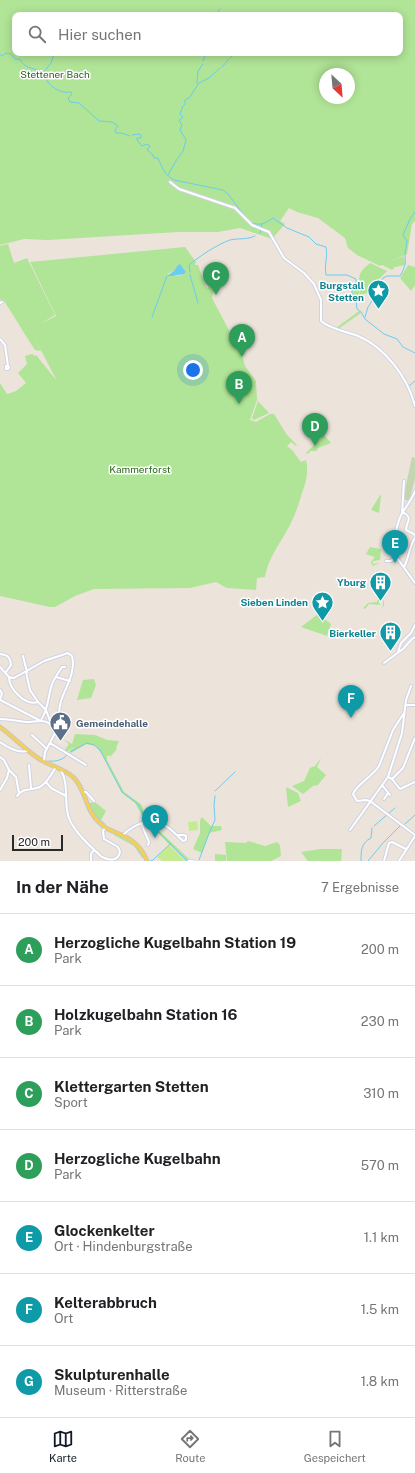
<!DOCTYPE html>
<html lang="de">
<meta charset="utf-8">
<style>
:root{--surface:#fff;--page:#f6f6f6;--text:#202124;--muted:#757577;--line:#e0e0e0;--accent:#111827}
body{margin:0;font-family:"Public Sans",sans-serif;background:var(--page);color:var(--text)}
.compass{position:absolute;left:319px;top:68px;width:36px;height:36px;border-radius:50%;background:var(--surface);box-shadow:0 2px 10px #0003;rotate:154deg}
.scale{position:absolute;left:12px;bottom:10px;width:51px;box-sizing:border-box;padding-left:4px;border:2px solid #292929;border-top:0;font-size:11px;line-height:14px;white-space:nowrap;color:#292929;-webkit-text-stroke:3px #fff;paint-order:stroke}
.you{position:absolute;left:193px;top:370px;width:14px;height:14px;margin:-10px;border:3px solid #fff;border-radius:50%;background:#1a73e8;box-shadow:0 0 0 6px #1a73e833}
.badge{display:grid;place-items:center;width:26px;height:26px;border-radius:50%;background:var(--accent);color:#fff;font-size:13px;font-weight:700}
.pin{position:absolute;translate:-50% -33px;filter:drop-shadow(0 1px 2px #0008)}
.pin::after{content:'';position:absolute;top:21px;width:14px;height:12px;background:inherit;clip-path:polygon(0 0,100% 0,50% 100%)}
.list{margin:0;padding:0;list-style:none}
h2{display:flex;justify-content:space-between;align-items:center;height:52px;margin:0;padding:0 16px;font-size:17px}
h2 small{font-size:13px;font-weight:400;color:var(--muted)}
.list li{display:grid;grid-template-columns:26px 1fr auto;gap:12px;align-items:center;box-sizing:border-box;height:72px;padding:0 16px;border-top:1px solid var(--line)}
.list b{display:block;font-size:15px;white-space:nowrap}
.list p{margin:0;font-size:13px;white-space:nowrap;color:var(--muted)}
.list em{font-size:13px;font-style:normal;color:var(--muted)}
.icon{flex:none;width:22px;height:22px;fill:none;stroke:currentColor;stroke-width:2;stroke-linecap:round;stroke-linejoin:round}
.map{position:relative;flex:none;width:415px;height:861px;overflow:hidden}
.search{position:absolute;background:var(--surface);box-shadow:0 2px 10px #0003;left:12px;right:12px;top:12px;height:44px;display:flex;align-items:center;gap:10px;box-sizing:border-box;padding:0 14px;border-radius:8px;color:var(--muted);font-size:15px}
.sheet{height:556px;background:var(--surface)}
nav{display:flex;justify-content:space-around;align-items:center;box-sizing:border-box;height:56px;border-top:1px solid var(--line);background:var(--surface);font-size:11px;color:var(--muted)}
nav a{display:grid;justify-items:center;gap:2px}
nav .on{color:var(--accent)}
.map>svg:first-child{display:block}
.green{fill:#b0e496;fill-rule:evenodd}
.cemetery{fill:#c3d6b1}
.pitch{fill:#c4eb91}
.water{fill:#6bccf0}
.lines{fill:none;stroke-linecap:round;stroke-linejoin:round}
.stream{stroke:#6bccf0;stroke-width:1}
.minor-casing{stroke:#d0d3e2;stroke-width:4}
.major-casing{stroke:#c7c7c7;stroke-width:5}
.minor{stroke:#fff;stroke-width:2}
.major{stroke:#f2d059;stroke-width:3}
.labels{text-anchor:middle;dominant-baseline:central;stroke-width:3;stroke-linejoin:round;paint-order:stroke}
.park-label{font-size:10px;fill:#286718;stroke:#fff}
.culture-label{font-size:10px;font-weight:bold;fill:#0d838f;stroke:#fff;text-anchor:end}
.service-label{font-size:10px;font-weight:bold;fill:#4e5e75;stroke:#fff;text-anchor:start}
</style>
<div class="map">
<svg width="415" height="861" viewBox="0 0 415 861">
<rect width="100%" height="100%" fill="#ece4db"/>
<!-- green -->
<path class="green" d="M0,0H415V221L412,224L407,254L389,262L404,256L405,265L395,267L392,270L382,265L380,266L357,255L348,248L345,238L318,218L297,212L289,208L280,221L285,224L272,239L240,228L218,232H178L48,240L24,239L0,245ZM15,15H400V53H15ZM325,74H349V98H325Z
M8,244L14,263L27,258L55,315L40,324L56,316L30,262L185,247L196,262L195,265H198L206,287L207,288L216,283C216,289 212,292 212,298L242,355L245,366L256,381L257,400L250,420L256,422L270,414H274L287,435L297,445L296,446L291,442L287,446L292,450L301,462L306,460C309,472 306,482 302,493C299,504 295,515 290,525C281,542 268,558 265,577L257,578L256,590L227,588L216,582L190,588L94,589L75,596L55,607H50L0,596V383L7,394L16,391L26,383L18,373L32,359L27,364L25,356L32,354L35,356L36,355L57,381L34,337L41,351L35,350C24,334 15,317 4,301L2,302L0,299V246ZM179,264L186,272C181,277 173,277 167,274L174,271Z
M370,263L387,271L375,283V295L372,300V297L367,293L360,295C360,277 355,275 370,263Z
M408,265L415,267V285L411,291L400,278Z
M359,285L360,300L357,301L352,296L353,291Z
M359,311L361,313L338,329L336,328Z
M258,401L269,413L254,420L252,418Z
M324,435L331,443L318,448L316,451H310L309,453L306,454V453Z
M380,495L381,496L379,513L371,510Z
M370,547L381,549L380,560L373,561V564L380,563L373,566L371,562L375,557L366,554Z
M379,596H382L384,602V606L380,609L383,606V600L382,601H379V604L382,605L369,604L365,609L363,608L368,603L377,602Z
M318,614L331,624L327,636L301,627Z
M94,679L96,685L91,698L77,700L83,680Z
M75,734L95,735L107,740L119,741L116,748L117,749L110,757L109,755L107,756V760L124,792L142,805L144,814L147,819L145,821L135,803L122,793L102,754L96,746L86,744L71,753L70,750L76,747L70,749L67,753L62,750L63,749L65,750L69,744L63,739L72,744Z
M321,758L317,767L326,775L318,785L313,786L303,794L292,786L304,781L310,768L315,766Z
M286,787L298,793L301,801L288,807Z
M93,802L96,803L106,811L101,820L106,824L105,825L94,815L88,804Z
M202,817L211,826H221L222,830L209,833L202,853L193,849L200,833V820Z
M151,823L189,859L190,861H186L149,824Z
M114,834L135,844L144,857L142,858L134,846L114,835Z
M248,841L265,846L277,842L280,845L281,856L271,861H227L225,842L246,843Z
M321,849H342L341,861H308L301,852Z
M215,854L226,855V861H215Z"/>
<!-- cemetery -->
<path class="cemetery" d="M412,457L415,458V479L409,501L403,499Z"/>
<!-- pitch -->
<path class="pitch" d="M197,821L198,830L189,831L188,822Z
M169,845L185,861H162L157,857Z"/>
<!-- water -->
<path class="water" d="M180,264L186,272L184,274L173,276H167L174,271L178,265Z"/>
<g class="lines">
<!-- stream -->
<path class="stream" d="M216,15L220,9
M0,54L2,56L6,53L11,54L15,59H20C24,69 33,67 41,72L39,74L40,77L46,79C50,87 61,94 71,92L72,94L68,98L70,102L79,103L99,121L112,122L118,126L115,130L116,133H121L130,136
M230,58L235,53
M203,61L206,53
M222,67L229,59
M44,72L51,63L54,54
M197,83L198,71L203,64
M132,135L139,134L141,135V138H137V140L142,146L147,144L150,146L147,150L152,154L154,158H158C162,168 165,175 174,180L223,190L228,194L247,219
M178,158L183,151L186,140L180,130L182,125L179,120L183,117L180,114L183,106L185,104V100L189,98L199,83L209,78L220,68
M168,175L177,159
M251,222C259,227 266,223 273,218L287,228L309,237L316,244L326,247C328,257 324,265 326,275H347L356,279V284L352,291V296L356,301L357,309L361,312L365,319L384,334L397,339L403,347L415,353
M260,233L262,224
M190,272L189,265C200,256 216,245 230,240C238,238 247,240 255,236
M190,275L198,303
M152,317L167,276
M365,317L368,307L376,295L379,284L383,278L387,276H400C405,267 406,264 405,254C405,250 407,245 407,241L403,235L410,219L415,212
M409,386L415,381
M70,752L87,743L94,745L100,750L122,792L138,804L147,821
M49,761C55,762 63,760 67,755
M215,791L235,772
M150,823L187,861
M405,824L415,815
M374,826L395,808
M199,860L210,831L215,820L214,805L215,796
M150,861L153,860L170,844
M361,861C361,851 361,843 371,838L372,828
M368,861L383,843L400,826"/>
<defs>
<path id="minor" d="M170,182L179,189L235,208L252,225L269,232L284,258L304,273L314,284L321,300V321C330,329 347,332 358,336C385,347 408,378 415,406
M0,303L2,302
M0,339L5,345L8,366
M6,366L9,367L8,369H6Z
M415,491C412,500 406,506 401,515C395,528 395,542 395,555L415,583
M403,512C414,519 406,521 406,530L414,534L415,536
M402,514L404,481
M390,550L394,555
M386,561H391L395,557
M404,567C409,558 409,546 415,538
M398,652L401,643L411,633L415,625
M0,654C8,655 10,657 11,665L6,672
M23,656L27,672
M384,663L403,649L412,639L415,637
M0,667L9,677L14,678L44,661L68,653L72,656C76,672 66,686 61,701C58,711 59,722 57,732L55,733L45,752L44,761
M26,672L30,690L38,702L46,710L53,729
M9,677C9,689 25,706 38,702
M56,677L70,681
M0,690L2,694L0,699
M0,700L39,720
M406,705H415
M404,713L393,730L379,766C373,776 357,784 353,794L357,801L366,800L370,801L415,835
M0,719C9,719 17,721 26,722C39,722 49,716 55,733
M41,720C48,710 48,698 51,687C53,680 58,673 62,667H65
M32,735L47,749
M0,742C8,748 18,753 28,751
M50,743L86,765
M0,757L4,760L9,770L7,778L0,790
M29,765L31,788
M9,770L16,777L19,793
M61,770C68,783 65,796 67,810C68,827 90,846 102,857C110,861 118,861 120,852L118,847L104,839L103,831L105,828
M388,777L392,779L400,789L415,782
M392,779L403,768L415,738
M46,782L51,788L66,796
M382,785L390,795
M82,792H86L94,801
M17,796C23,787 31,791 40,787C47,783 52,774 56,767
M384,799L388,793
M141,823L149,842L148,845
M350,830L388,777L402,733L406,700L411,686
M123,835C134,824 152,816 166,826C172,830 178,836 183,841L186,840V836L184,835H177
M91,861V854L94,850
M189,861H193
M384,861L389,843L392,842L406,849
M399,861L415,836"/>
<path id="major" d="M0,727C14,737 26,751 41,760C52,767 66,769 75,779C87,793 85,811 101,824C105,829 111,830 117,833C131,838 142,847 147,861"/>
</defs>
<!-- minor casing -->
<use href="#minor" class="minor-casing"/>
<!-- major casing -->
<use href="#major" class="major-casing"/>
<!-- minor -->
<use href="#minor" class="minor"/>
<!-- major -->
<use href="#major" class="major"/>
</g>
<!-- icons -->
<defs>
<symbol id="sight-pin" viewBox="-11 -11 22 30"><path d="M0 17L-7.5 6A9.5 9.5 0 1 1 7.5 6Z" fill="#0f9aa8" stroke="#fff"/><path d="M0-6L1.8-2.2L6-1.7L2.9 1.2L3.7 5.4L0 3.3L-3.7 5.4L-2.9 1.2L-6-1.7L-1.8-2.2Z" fill="#fff"/></symbol>
<symbol id="building-pin" viewBox="-11 -11 22 30"><path d="M0 17L-7.5 6A9.5 9.5 0 1 1 7.5 6Z" fill="#0f9aa8" stroke="#fff"/><path d="M-4-6H4V6H1V3H-1V6H-4ZM-2.5-4.3h1.7v1.8h-1.7ZM.8-4.3h1.7v1.8H.8ZM-2.5-1h1.7V.8h-1.7ZM.8-1h1.7V.8H.8Z" fill="#fff"/></symbol>
<symbol id="civic-pin" viewBox="-11 -11 22 30"><path d="M0 17L-7.5 6A9.5 9.5 0 1 1 7.5 6Z" fill="#5c6f8a" stroke="#fff"/><path d="M-.6-6.5H3V-4.5H.6V-3L4-1V1h2V6H-6V1h2V-1L-.6-3ZM-1.2 2.5V6h2.4V2.5Z" fill="#fff"/></symbol>
</defs>
<g fill-rule="evenodd">
<use href="#sight-pin" x="366" y="278" width="25" height="34"/>
<use href="#building-pin" x="368" y="570" width="25" height="34"/>
<use href="#sight-pin" x="310" y="590" width="25" height="34"/>
<use href="#building-pin" x="378" y="620" width="25" height="34"/>
<use href="#civic-pin" x="48" y="710" width="25" height="34"/>
</g>
<g class="labels">
<!-- park labels -->
<g class="park-label">
<text x="55" y="74">Stettener Bach</text>
<text x="140" y="469">Kammerforst</text>
</g>
<!-- culture labels -->
<g class="culture-label">
<text x="364" y="285">Burgstall<tspan x="364" dy="12">Stetten</tspan></text>
<text x="366" y="582">Yburg</text>
<text x="308" y="602">Sieben Linden</text>
<text x="376" y="633">Bierkeller</text>
</g>
<!-- service labels -->
<g class="service-label">
<text x="76" y="723">Gemeindehalle</text>
</g>
</g>
</svg>
<svg class="compass" viewBox="-18 -18 36 36"><path d="M0-13l5 13h-10z" fill="#e53935"/><path d="M0 13l5-13h-10z" fill="#757577"/></svg>
<div class="scale">200 m</div>
<div class="you"></div>
<div class="pin badge" style="left:242px;top:357px;background:#2e9e5b">A</div>
<div class="pin badge" style="left:239px;top:404px;background:#2e9e5b">B</div>
<div class="pin badge" style="left:216px;top:295px;background:#2e9e5b">C</div>
<div class="pin badge" style="left:315px;top:446px;background:#2e9e5b">D</div>
<div class="pin badge" style="left:395px;top:563px;background:#0f9aa8">E</div>
<div class="pin badge" style="left:351px;top:718px;background:#0f9aa8">F</div>
<div class="pin badge" style="left:155px;top:838px;background:#0f9aa8">G</div>
<div class="search"><svg class="icon" aria-label="search" viewBox="0 0 24 24"><circle cx="10" cy="10" r="6"/><path d="M15 15l6 6"/></svg>Hier suchen</div>
</div>
<section class="sheet">
<h2>In der Nähe<small>7 Ergebnisse</small></h2>
<ul class="list">
<li><span class="badge" style="background:#2e9e5b">A</span><div><b>Herzogliche Kugelbahn Station 19</b><p>Park</p></div><em>200 m</em></li>
<li><span class="badge" style="background:#2e9e5b">B</span><div><b>Holzkugelbahn Station 16</b><p>Park</p></div><em>230 m</em></li>
<li><span class="badge" style="background:#2e9e5b">C</span><div><b>Klettergarten Stetten</b><p>Sport</p></div><em>310 m</em></li>
<li><span class="badge" style="background:#2e9e5b">D</span><div><b>Herzogliche Kugelbahn</b><p>Park</p></div><em>570 m</em></li>
<li><span class="badge" style="background:#0f9aa8">E</span><div><b>Glockenkelter</b><p>Ort · Hindenburgstraße</p></div><em>1.1 km</em></li>
<li><span class="badge" style="background:#0f9aa8">F</span><div><b>Kelterabbruch</b><p>Ort</p></div><em>1.5 km</em></li>
<li><span class="badge" style="background:#0f9aa8">G</span><div><b>Skulpturenhalle</b><p>Museum · Ritterstraße</p></div><em>1.8 km</em></li>
</ul>
</section>
<nav>
<a class="on"><svg class="icon" aria-label="map" viewBox="0 0 24 24"><path d="M3 6l6-2 6 2 6-2v14l-6 2-6-2-6 2zM9 4v14M15 6v14"/></svg>Karte</a>
<a><svg class="icon" aria-label="directions" viewBox="0 0 24 24"><path d="M12 3l9 9-9 9-9-9zM9 14v-3h6M13 9l2 2-2 2"/></svg>Route</a>
<a><svg class="icon" aria-label="saved" viewBox="0 0 24 24"><path d="M7 4h10v16l-5-4-5 4z"/></svg>Gespeichert</a>
</nav>
